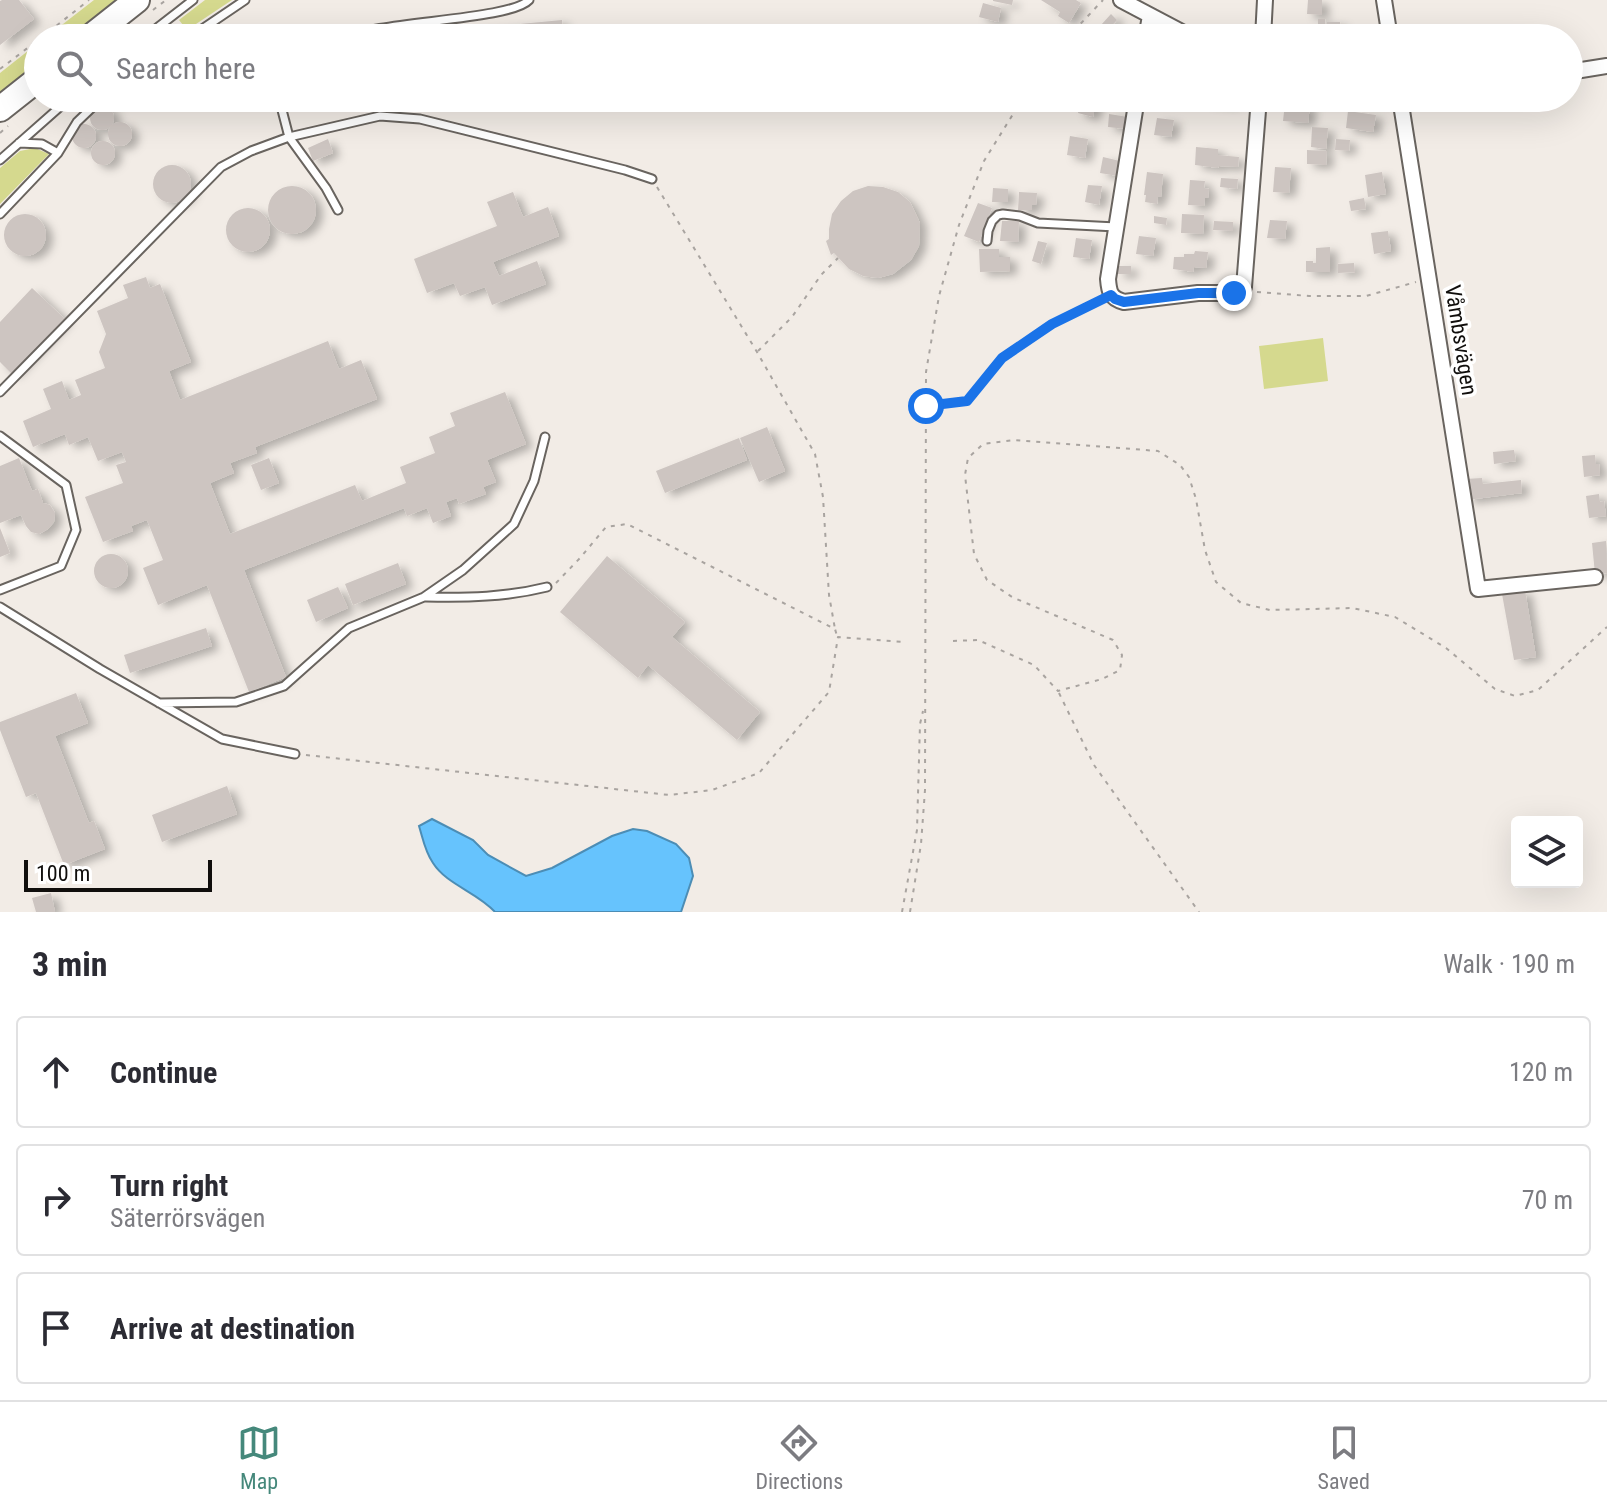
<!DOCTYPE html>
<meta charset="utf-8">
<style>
:root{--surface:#fff;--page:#f2f2f3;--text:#2b2b33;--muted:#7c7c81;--line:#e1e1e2;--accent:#45887b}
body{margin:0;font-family:"Roboto Condensed",sans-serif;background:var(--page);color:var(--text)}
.controls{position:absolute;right:24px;bottom:24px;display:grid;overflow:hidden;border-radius:8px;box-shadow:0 8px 32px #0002}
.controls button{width:72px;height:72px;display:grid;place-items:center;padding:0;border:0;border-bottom:2px solid var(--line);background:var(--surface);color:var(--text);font:40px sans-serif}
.scale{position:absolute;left:24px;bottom:20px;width:188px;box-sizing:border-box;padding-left:8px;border:4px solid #100e0c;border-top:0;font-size:22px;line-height:28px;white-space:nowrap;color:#100e0c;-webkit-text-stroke:6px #fff;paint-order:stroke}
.stop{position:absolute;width:24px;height:24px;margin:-18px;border:6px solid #1a73e8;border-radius:50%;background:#fff}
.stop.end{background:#1a73e8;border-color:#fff;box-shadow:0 2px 8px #0008}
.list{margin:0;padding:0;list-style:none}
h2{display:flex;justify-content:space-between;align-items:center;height:104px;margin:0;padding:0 32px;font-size:34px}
h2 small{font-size:26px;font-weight:400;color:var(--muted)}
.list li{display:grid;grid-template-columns:52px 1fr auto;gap:24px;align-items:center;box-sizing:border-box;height:112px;margin:0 16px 16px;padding:0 16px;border:2px solid var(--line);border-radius:8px}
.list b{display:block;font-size:30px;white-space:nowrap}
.list p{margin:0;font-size:26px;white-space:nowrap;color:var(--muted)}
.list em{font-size:26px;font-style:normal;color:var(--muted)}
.icon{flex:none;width:44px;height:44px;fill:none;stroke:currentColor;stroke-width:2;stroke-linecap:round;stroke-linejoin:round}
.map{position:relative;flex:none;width:1607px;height:912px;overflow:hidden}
.search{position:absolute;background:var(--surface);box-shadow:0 8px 32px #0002;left:24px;right:24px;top:24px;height:88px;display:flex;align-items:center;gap:20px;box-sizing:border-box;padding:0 28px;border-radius:44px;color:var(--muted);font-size:30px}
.sheet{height:488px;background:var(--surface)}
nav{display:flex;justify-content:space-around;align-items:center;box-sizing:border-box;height:112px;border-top:2px solid var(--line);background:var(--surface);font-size:22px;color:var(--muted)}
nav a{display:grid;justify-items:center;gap:4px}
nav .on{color:var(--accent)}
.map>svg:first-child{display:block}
.green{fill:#d5d98e}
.water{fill:#66c3fd;stroke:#4c8db5;stroke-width:2}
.building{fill:#cdc5c1;filter:url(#shadow)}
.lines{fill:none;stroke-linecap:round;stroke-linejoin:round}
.service-casing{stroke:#69645f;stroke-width:11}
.minor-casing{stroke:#69645f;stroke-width:18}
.primary-casing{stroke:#69645f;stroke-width:28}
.path{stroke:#a9a4a0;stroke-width:2;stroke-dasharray:4 6;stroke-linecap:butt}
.service{stroke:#fff;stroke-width:7}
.minor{stroke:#fff;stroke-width:14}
.primary{stroke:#fff;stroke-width:24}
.route{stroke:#1a73e8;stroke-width:10}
.labels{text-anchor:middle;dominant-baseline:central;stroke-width:7;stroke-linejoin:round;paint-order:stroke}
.street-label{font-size:22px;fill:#100e0c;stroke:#fff}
</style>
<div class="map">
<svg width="1607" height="912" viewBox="0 0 1607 912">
<defs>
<filter id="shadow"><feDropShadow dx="7" dy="4" stdDeviation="4" flood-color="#0004"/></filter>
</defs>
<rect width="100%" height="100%" fill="#f2ece6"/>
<!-- green -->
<path class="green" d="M94,0H120L71,38H45Z
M205,0H232L187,30L179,20Z
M38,43V64L0,94V73Z
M35,148L49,154L0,204V168L20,151Z
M1323,338L1328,381L1264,389L1259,346Z"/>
<!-- water -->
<path class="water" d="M432,819L473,840L488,855L526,876L552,868L612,836L633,829L647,831L676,844L689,858L693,876L681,912H495C477,892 447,885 433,863C425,852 423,839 419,826Z"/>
<!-- building -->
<path class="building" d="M2,0H19L34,19L0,45V1Z
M993,0H1013L1012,5L993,1Z
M1041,0H1076L1081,3L1069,23L1058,16L1060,12Z
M1308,0H1322V15L1307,14Z
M983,3L1001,8L998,22L979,17Z
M1111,14L1117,20L1107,31L1101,25Z
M1318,19H1325L1326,38H1318Z
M562,20L563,38H395V36Z
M1327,22H1340L1341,38H1327Z
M1127,27L1135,30L1132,38H1123Z
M1288,29L1308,31L1307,38H1288Z
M1081,98H1097L1093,117L1078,113Z
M1206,98H1233L1232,104L1206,101Z
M1285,103L1310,105L1308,123L1283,121Z
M90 118a12 12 0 1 1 24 0a12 12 0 1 1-24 0Z
M1348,111L1376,115L1373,132L1346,128Z
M1109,114L1128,117L1126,129L1108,127Z
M1157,118L1174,120L1171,137L1154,135Z
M108 134a12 12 0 1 1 24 0a12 12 0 1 1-24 0Z
M72 136a12 12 0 1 1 24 0a12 12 0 1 1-24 0Z
M1312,127L1328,128L1326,149L1311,147Z
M1070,136L1088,139L1085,158L1067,155Z
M328,139L333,153L313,161L308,148Z
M1336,139L1350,140L1349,151L1335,150Z
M91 153a12 12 0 1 1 24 0a12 12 0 1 1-24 0Z
M1196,147L1218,149V155L1239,157L1238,167L1219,166L1218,168L1195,165Z
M1307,150L1327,151L1326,165L1307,164Z
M1103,157L1120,161L1118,176L1100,173Z
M153 184a19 19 0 1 1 38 0a19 19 0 1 1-38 0Z
M1275,167L1291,168L1289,193L1273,192Z
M1147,172L1163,174L1161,197H1158L1157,204L1145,202L1146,195H1144Z
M1382,172L1386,194L1368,197L1365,175Z
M1221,178L1238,179L1237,189L1220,187Z
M1190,180L1205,181L1204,188L1209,189L1208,198H1205L1204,206L1188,205Z
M1088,185L1102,186L1099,205L1085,202Z
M268 210a24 24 0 1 1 48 0a24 24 0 1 1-48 0Z
M868,186L883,187L898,192L910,202L920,223L919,246L911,260L893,274L878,278L863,276L849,269L834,253L831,255L826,241L829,239V229L832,214L841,201L853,191Z
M993,188L1008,189V202H992Z
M513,192L523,217L548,207L559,236L493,262L499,276L537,261L546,284L492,305L485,287L460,296L454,283L427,293L414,259L497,226L487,202Z
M1019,192L1037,193L1036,205H1032V210H1018Z
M1364,198L1366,209L1351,211L1349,201Z
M978,203L992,208L979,242L964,236Z
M226 230a22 22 0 1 1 44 0a22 22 0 1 1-44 0Z
M1182,214L1204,215L1203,234L1181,233Z
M4 235a21 21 0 1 1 42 0a21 21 0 1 1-42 0Z
M1154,216L1167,218L1166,225L1154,223Z
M1270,220L1287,221L1285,239L1267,238Z
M1002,221H1019L1018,242L1000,241Z
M1214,221L1233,222V231L1213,230Z
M1388,231L1391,251L1374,254L1371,233Z
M1139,236L1156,238L1153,256L1136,254Z
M1076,238L1092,240L1089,259L1073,257Z
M1038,241L1047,243L1041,264L1032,261Z
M1330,247V272H1306V261H1313V263H1316V248Z
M979,249H999V257H1010V271L980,272Z
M1195,251L1208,252L1206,268L1194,267L1193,272L1173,269L1174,257H1184V254H1194Z
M1354,263L1355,272L1338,273V264Z
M1118,266H1131V274H1117Z
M146,277L150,288L160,284L191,362L169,371L180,400L328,341L339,369L361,360L377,399L255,447L257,453L230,463L234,473L210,483L230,534L355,485L362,501L406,483L400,467L435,453L429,437L455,426L450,413L505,392L526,444L487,460L496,482L483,487L486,494L459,504L457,498L446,502L451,516L433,523L427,508L407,516L404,508L244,570L286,677L249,692L207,585L158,605L143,568L163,560L147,520L131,526L133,531L103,542L85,497L123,483L116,465L126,462L122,452L98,461L88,437L69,445L65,434L33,447L23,421L51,409L43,389L62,381L69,400L81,395L75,380L105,368L99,352L106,334L97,311L128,298L123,285Z
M32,288L65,319L12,374L0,362V322Z
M767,427L785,471L759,482L740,438Z
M739,438L747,460L665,493L656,471Z
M1514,450L1516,461L1494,464L1493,452Z
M1595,455L1596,464H1599L1600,475L1584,477L1582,456Z
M19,458L32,491L38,489L43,503L50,505L55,513L54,522L48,529L39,534L31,532L26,526L21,515L0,523V466Z
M269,458L279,483L261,490L251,465Z
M1482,478L1483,484L1521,480L1522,493L1467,500L1465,479Z
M1599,494L1600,502L1604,501L1606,516L1589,518L1586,496Z
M0,528L10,553L0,557Z
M1606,541L1607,573L1595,574L1592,543Z
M94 571a17 17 0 1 1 34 0a17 17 0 1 1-34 0Z
M607,556L685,622L672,637L760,712L737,740L648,665L638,678L560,612Z
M398,563L406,584L353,605L345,584Z
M338,587L348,608L316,622L307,600Z
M1525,590L1536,657L1514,660L1502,594Z
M206,628L212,646L130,673L124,655Z
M76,693L88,723L55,736L89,823L94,821L105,849L64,865L36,793L26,797L0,730V722Z
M227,786L237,814L162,842L152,815Z
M51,893L55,912H36L32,898Z"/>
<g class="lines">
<defs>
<path id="service" d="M144,38L193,0
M189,38L245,0
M342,38C379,21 511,20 529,0
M287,98L282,110L289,137L326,188L338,210
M19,143L42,144L58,153
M0,160L70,98
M0,214L58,153L77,122L102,98
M987,241L988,231L992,221L998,215L1003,214L1020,216L1038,223L1116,227
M0,392L221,167L251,151L289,137L380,116L420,119L625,170L652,179
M0,436L66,485L76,530L61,566L0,590
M426,597C467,598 507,597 547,587
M0,607L100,669L222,739L295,754
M159,703L236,702L284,686L349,628L424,597L463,570L514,524L534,481L545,437"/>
<path id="minor" d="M1121,0L1193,38
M1384,0L1390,38
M1146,38L1150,16
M1263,38L1265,0
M1569,72L1607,66
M1137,98L1108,279C1109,292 1110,298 1124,302L1198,293H1234L1241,291L1244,287L1259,98
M1400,98L1478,589L1595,577"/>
<path id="primary" d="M89,38L137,0
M0,109L38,79"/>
</defs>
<!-- service casing -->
<use href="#service" class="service-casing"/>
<!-- minor casing -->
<use href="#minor" class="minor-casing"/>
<!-- primary casing -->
<use href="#primary" class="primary-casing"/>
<!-- path -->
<path class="path" d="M153,10L166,0
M41,38L89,0
M1067,38L1103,0
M0,69L38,40
M0,133L8,126
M657,187L757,352L815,454L823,497L829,595L835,629
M1257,292L1309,296H1366L1416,282
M758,351L792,317L821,275L838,258
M926,406L967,401L1002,358L1052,324L1099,300
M556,583L580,558L606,527L627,524L835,629L837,636
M953,641L978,640L1034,665L1058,691L1102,679L1120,670L1122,655L1113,640L1012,597L987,580L974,554L965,475L968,458L983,444L1014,440L1158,451L1180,465L1189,477L1196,499L1205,550L1216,582L1241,603L1270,610L1352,608L1395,617L1446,648L1495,689L1515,696L1538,690L1607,627
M1059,693L1094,765L1199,912
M306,755L669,795L712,790L759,773L829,692L838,637L904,642
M902,912L917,830L920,724L923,711
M910,912L921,844L925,790L926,372L939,296L959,225L984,161L1023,98"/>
<!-- service -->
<use href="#service" class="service"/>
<!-- minor -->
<use href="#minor" class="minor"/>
<!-- primary -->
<use href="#primary" class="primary"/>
</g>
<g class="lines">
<!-- route -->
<path class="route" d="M926,406L967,401L1002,358L1052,324L1111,295L1115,299L1124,302L1198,293H1234"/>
</g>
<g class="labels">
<!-- street labels -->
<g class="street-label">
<text transform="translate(1461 340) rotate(81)">Våmbsvägen</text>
</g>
</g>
</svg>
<div class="controls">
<button><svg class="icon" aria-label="layers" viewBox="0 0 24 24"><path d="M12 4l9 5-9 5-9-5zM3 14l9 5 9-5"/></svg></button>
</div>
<div class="scale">100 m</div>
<div class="stop" style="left:926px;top:406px"></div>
<div class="stop end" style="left:1234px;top:293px"></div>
<div class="search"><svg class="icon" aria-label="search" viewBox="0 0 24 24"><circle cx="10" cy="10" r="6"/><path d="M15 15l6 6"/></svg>Search here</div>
</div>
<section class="sheet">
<h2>3 min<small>Walk · 190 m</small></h2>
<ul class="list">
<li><svg class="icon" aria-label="ahead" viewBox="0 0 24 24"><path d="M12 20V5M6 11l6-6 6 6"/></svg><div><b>Continue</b></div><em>120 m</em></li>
<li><svg class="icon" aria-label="right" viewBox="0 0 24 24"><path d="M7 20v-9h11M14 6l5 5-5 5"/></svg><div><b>Turn right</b><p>Säterrörsvägen</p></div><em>70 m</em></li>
<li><svg class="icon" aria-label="arrive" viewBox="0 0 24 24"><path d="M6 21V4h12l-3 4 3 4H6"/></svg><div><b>Arrive at destination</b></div></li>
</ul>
</section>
<nav>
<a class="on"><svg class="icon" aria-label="map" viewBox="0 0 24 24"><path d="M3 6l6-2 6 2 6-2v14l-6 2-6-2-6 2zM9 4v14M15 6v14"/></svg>Map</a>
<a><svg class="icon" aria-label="directions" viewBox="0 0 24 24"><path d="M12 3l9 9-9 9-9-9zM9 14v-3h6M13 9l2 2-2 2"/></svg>Directions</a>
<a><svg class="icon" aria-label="saved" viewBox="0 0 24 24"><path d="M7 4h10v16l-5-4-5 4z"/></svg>Saved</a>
</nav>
